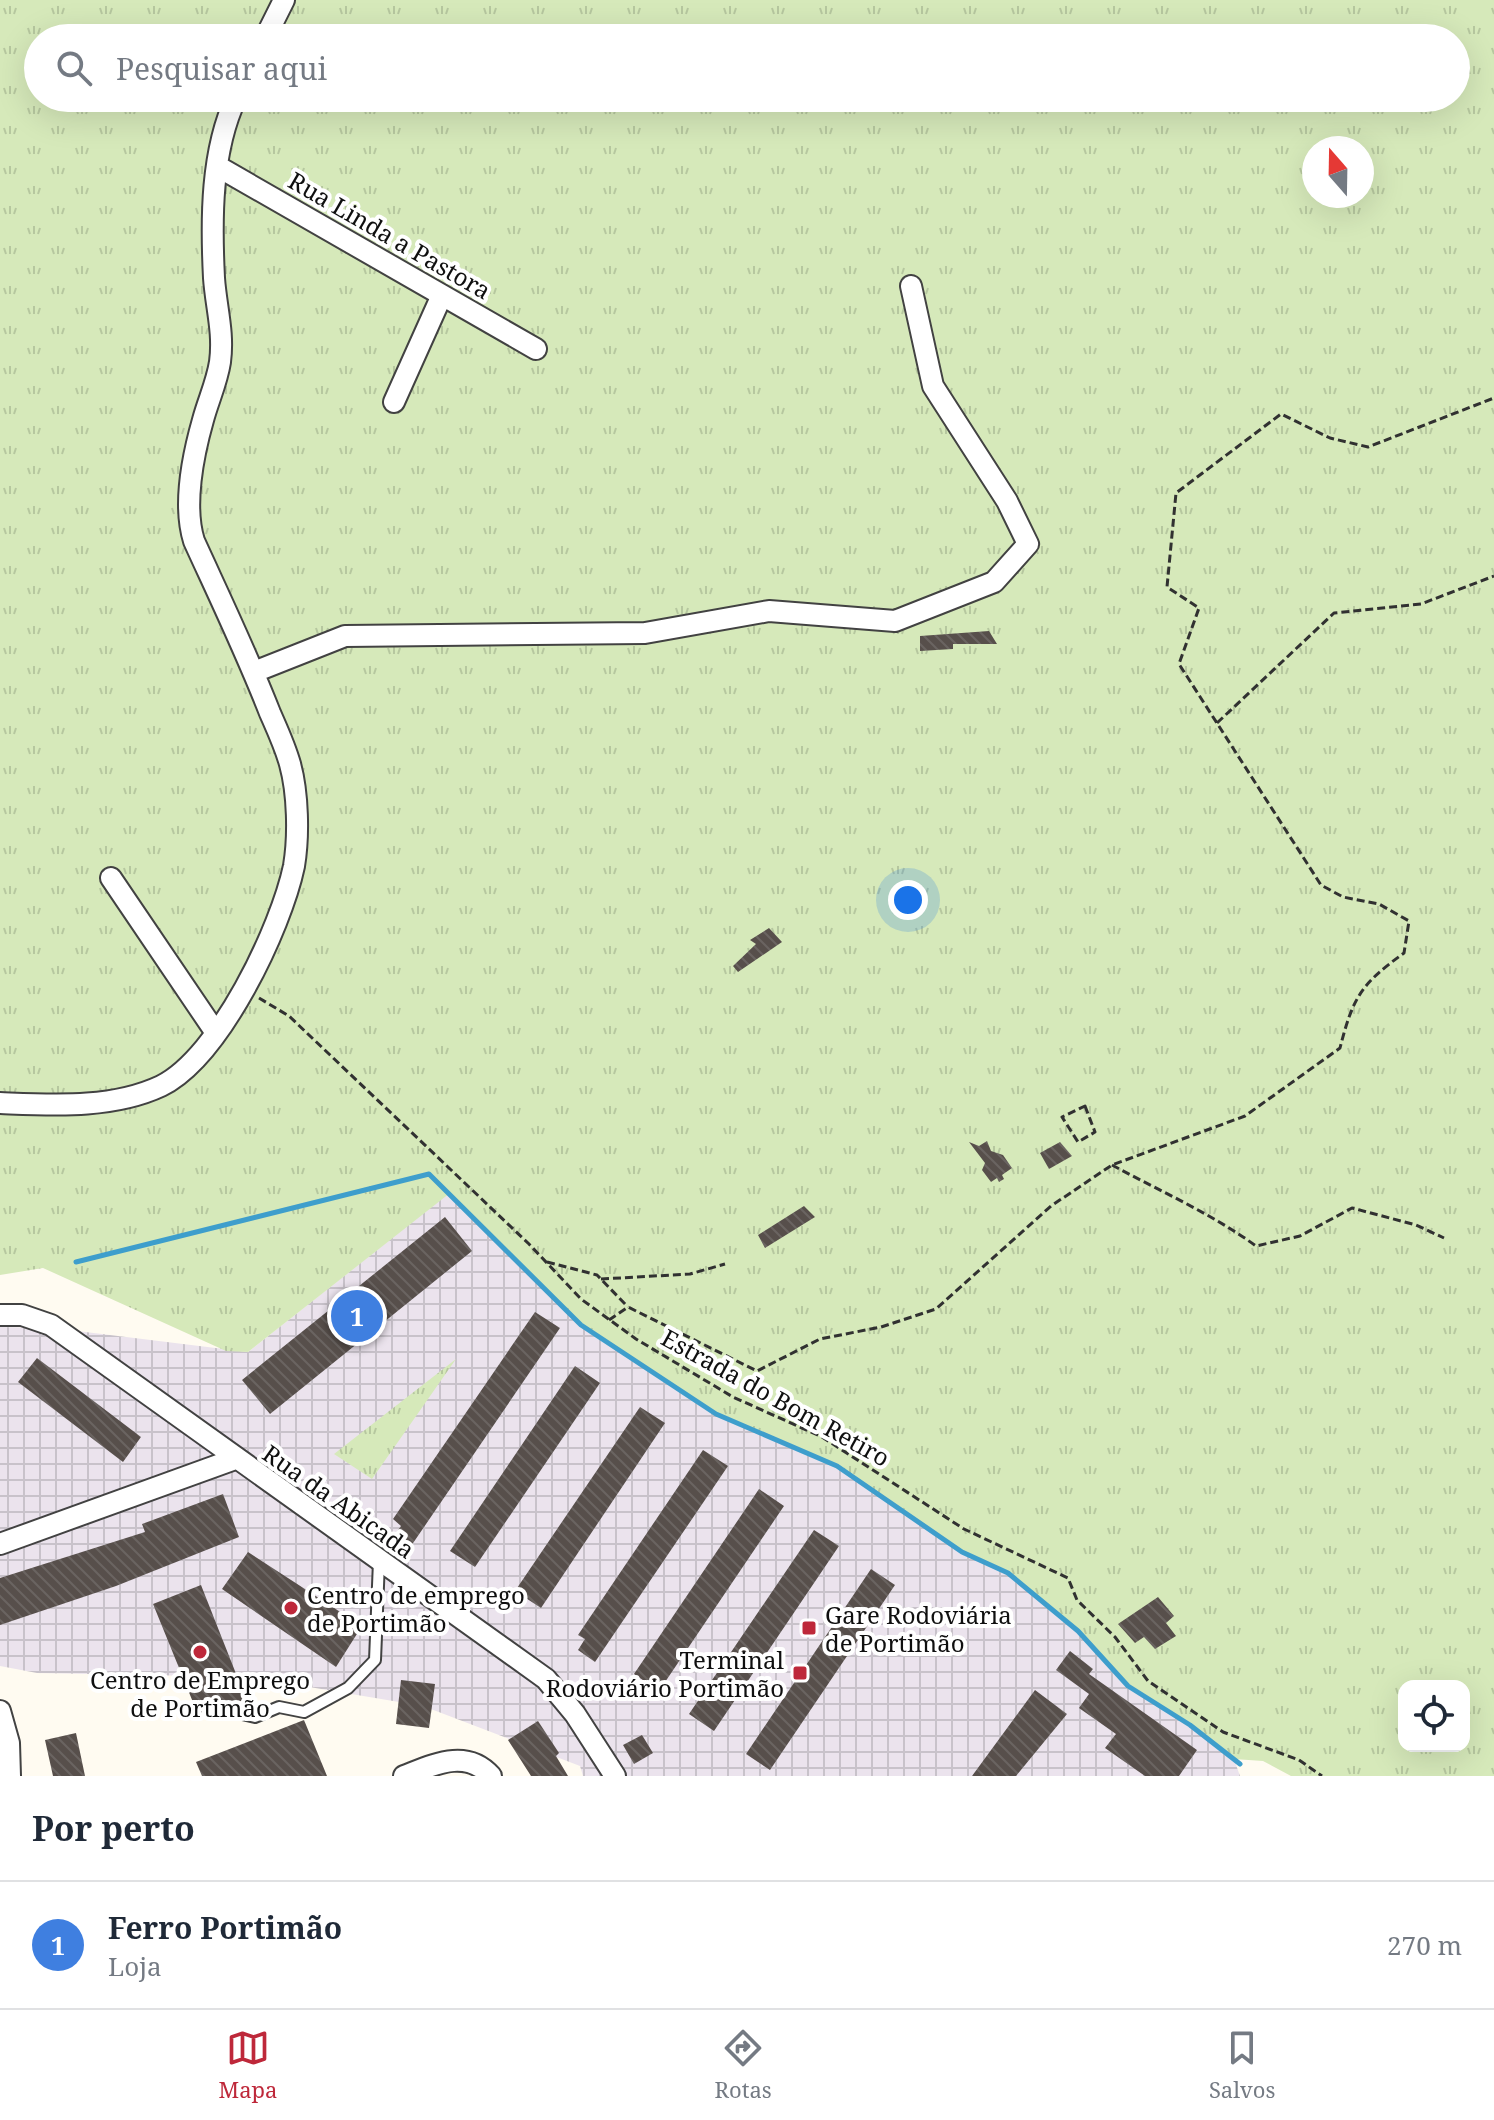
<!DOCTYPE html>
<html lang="pt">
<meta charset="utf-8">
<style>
:root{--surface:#fff;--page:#f2f2f3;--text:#1f2937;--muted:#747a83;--line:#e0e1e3;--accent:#be283a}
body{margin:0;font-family:"Noto Serif",serif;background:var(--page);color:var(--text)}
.controls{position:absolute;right:24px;bottom:24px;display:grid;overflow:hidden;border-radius:16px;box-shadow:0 8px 32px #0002}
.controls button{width:72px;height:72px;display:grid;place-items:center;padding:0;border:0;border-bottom:2px solid var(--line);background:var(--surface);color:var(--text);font:40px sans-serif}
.compass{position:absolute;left:1302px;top:136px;width:72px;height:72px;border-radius:50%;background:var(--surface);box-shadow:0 8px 32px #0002;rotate:340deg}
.you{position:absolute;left:908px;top:900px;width:28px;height:28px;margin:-20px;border:6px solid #fff;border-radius:50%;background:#1a73e8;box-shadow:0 0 0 12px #1a73e833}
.badge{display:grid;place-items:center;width:52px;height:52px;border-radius:50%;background:var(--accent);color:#fff;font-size:26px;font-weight:700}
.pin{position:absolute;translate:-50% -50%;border:4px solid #fff;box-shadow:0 2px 8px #0006}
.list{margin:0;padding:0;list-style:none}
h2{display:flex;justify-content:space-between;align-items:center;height:104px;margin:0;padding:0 32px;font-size:34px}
h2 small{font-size:26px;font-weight:400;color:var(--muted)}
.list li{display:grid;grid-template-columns:52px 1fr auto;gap:24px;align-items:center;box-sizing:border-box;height:128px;padding:0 32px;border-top:2px solid var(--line)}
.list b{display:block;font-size:30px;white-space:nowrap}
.list p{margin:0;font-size:26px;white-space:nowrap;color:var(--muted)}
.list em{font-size:26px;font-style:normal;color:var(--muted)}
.icon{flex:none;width:44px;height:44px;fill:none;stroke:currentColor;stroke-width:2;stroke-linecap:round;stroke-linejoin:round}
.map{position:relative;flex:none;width:1494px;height:1776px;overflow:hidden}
.search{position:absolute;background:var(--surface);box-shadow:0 8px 32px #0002;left:24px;right:24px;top:24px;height:88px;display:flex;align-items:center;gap:20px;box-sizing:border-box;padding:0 28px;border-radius:44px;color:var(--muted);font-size:30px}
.sheet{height:232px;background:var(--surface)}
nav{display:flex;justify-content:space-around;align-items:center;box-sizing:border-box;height:112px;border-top:2px solid var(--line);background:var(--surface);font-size:22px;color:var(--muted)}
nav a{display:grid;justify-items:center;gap:4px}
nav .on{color:var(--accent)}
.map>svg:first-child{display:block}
.industrial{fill:url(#industrial-grid)}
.grass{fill:url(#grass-tufts);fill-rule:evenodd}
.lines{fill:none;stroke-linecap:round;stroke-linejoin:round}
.stream{stroke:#3e9ecc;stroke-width:5}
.building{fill:url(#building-back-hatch)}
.lane-casing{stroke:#424242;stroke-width:14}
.street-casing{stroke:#424242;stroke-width:24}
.path{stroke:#313131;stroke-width:3;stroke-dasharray:8 4;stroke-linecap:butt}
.lane{stroke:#fff;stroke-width:10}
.street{stroke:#fff;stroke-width:20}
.poi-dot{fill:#be283a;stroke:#fff;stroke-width:3}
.labels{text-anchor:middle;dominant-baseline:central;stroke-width:8;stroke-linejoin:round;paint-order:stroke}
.street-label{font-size:24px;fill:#0f0f0f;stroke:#fff}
.poi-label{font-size:24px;fill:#0f0f0f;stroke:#fff;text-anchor:start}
</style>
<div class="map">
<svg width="1494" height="1776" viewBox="0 0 1494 1776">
<defs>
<pattern id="industrial-grid" width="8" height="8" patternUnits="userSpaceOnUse" patternTransform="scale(2)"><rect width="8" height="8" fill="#ebe3ed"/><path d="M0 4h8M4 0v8" fill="none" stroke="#c8c2ca"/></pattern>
<pattern id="grass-tufts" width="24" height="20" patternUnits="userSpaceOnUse" patternTransform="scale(2)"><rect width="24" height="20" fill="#d6e9ba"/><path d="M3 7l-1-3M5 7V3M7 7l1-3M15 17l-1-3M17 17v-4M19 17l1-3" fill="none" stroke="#b6c79f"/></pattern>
<pattern id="building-back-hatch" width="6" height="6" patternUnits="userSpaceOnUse" patternTransform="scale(2)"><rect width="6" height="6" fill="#574f4b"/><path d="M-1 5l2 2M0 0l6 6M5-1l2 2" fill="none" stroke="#6a6461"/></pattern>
</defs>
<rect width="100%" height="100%" fill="#fffbf1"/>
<!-- industrial -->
<path class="industrial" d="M450,1192L581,1325L716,1414L837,1466L962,1552L1008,1573L1078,1631L1128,1686L1190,1725L1234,1759L1240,1776H583L580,1766L423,1706L250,1677L37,1673L0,1666V1327L53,1328L248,1352Z"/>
<!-- grass -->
<path class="grass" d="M0,0H1494V1776H1291L1263,1761L1234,1759L1190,1725L1128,1686L1078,1631L1008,1573L962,1552L837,1466L716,1414L581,1325L450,1193L248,1352L226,1351L43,1268L0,1275ZM38,38H1456V98H38ZM1314,148H1362V196H1314ZM1404,1686H1464V1746H1404Z
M456,1359L372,1479L334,1454Z"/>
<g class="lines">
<!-- stream -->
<path class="stream" d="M76,1262L429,1174L581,1325L716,1414L837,1466L962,1552L1008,1573L1078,1631L1128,1686L1190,1725L1240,1764"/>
</g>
<!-- building -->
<path class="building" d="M989,631L997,644H953V649L920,651V636Z
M769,928L782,942L738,972L733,966L756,944L750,940Z
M987,1141L991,1151L1003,1155L1012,1168L1002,1175L1004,1179L999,1182L997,1178L991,1182L982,1170L985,1163L969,1142L979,1146Z
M1060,1142L1072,1156L1049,1169L1040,1153Z
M804,1206L815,1217L765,1248L758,1235Z
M445,1217L472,1251L270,1414L242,1380Z
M535,1312L560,1328L409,1549L401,1554L395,1553L390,1541L401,1526L393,1519Z
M37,1358L141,1437L123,1462L18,1382Z
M575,1366L600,1383L475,1567L450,1551Z
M640,1407L665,1423L541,1608L515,1591Z
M703,1450L728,1466L595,1662L578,1650L585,1639L578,1635Z
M759,1489L784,1506L659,1691L634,1674Z
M223,1494L239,1537L116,1586L0,1625V1578L145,1532L142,1524Z
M814,1530L839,1546L714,1731L689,1714Z
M248,1552L362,1626L336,1667L222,1589Z
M871,1569L895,1585L770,1770L746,1754Z
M201,1585L246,1699L199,1717L153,1604Z
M1158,1597L1174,1616L1166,1623L1176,1636L1155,1649L1144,1637L1135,1643L1118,1624Z
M1070,1651L1093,1669L1089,1674L1197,1750L1179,1776H1145L1105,1748L1116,1734L1079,1708L1089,1694L1056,1670Z
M401,1680L435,1684L429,1728L396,1724Z
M1035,1690L1067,1714L1016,1776H972Z
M304,1720L327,1776H202L196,1762Z
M538,1721L559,1753L556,1756L568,1776H531L508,1740Z
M76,1733L85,1776H53L45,1740Z
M642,1735L653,1753L634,1764L623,1745Z"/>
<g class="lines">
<defs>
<path id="lane" d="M242,1714L255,1717L279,1707L304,1712L348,1688L375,1660L379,1561"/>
<path id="street" d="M265,38L284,0
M217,166L536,349
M394,402L442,295
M254,672L345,636L645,633L769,611L895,621L994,582L1028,544L1007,501L933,386L911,286
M111,878L216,1033
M0,1103C53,1105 112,1109 161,1086C220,1057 281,928 294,866C299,836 298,793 290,764C285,746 277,729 270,713C247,654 220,598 194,541C183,506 193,455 203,420C208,401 217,382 220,362C224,332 216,307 214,278C211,219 211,151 236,98
M0,1315H22L51,1325L546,1679L575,1714L615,1776
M0,1544L235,1459
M0,1711L9,1743L10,1776
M404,1776C433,1765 466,1748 491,1776"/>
</defs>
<!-- lane casing -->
<use href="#lane" class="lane-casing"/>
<!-- street casing -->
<use href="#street" class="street-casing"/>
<!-- path -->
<path class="path" d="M1217,723L1334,613L1421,604L1494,576
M259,998L289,1016L529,1244L581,1299L636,1339L733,1397L822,1437L964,1529L1068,1578L1077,1600L1115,1637L1148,1681L1223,1732L1299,1760L1322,1776
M1085,1106L1095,1132L1078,1142L1062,1117Z
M1112,1165C1160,1191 1212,1214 1256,1246L1300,1236L1352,1208L1416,1225L1444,1238
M547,1262L597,1275L628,1307
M601,1279L690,1274L725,1264
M609,1320L628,1307L757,1371L820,1339L881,1327L936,1309L1051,1206L1112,1165L1245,1116L1340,1048C1353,997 1361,984 1404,953L1409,921L1379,904L1343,897L1321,885L1179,664L1199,608L1167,587L1176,493L1281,414L1330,438L1368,447L1494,398"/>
<!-- lane -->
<use href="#lane" class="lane"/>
<!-- street -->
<use href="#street" class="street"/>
</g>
<!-- markers -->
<g class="poi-dot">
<circle cx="291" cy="1608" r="8"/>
<rect x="801" y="1620" width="16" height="16" rx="4"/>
<circle cx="200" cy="1652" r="8"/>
<rect x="792" y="1665" width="16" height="16" rx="4"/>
</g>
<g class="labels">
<!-- street labels -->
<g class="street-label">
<text transform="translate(390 235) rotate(30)">Rua Linda a Pastora</text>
<text transform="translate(776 1397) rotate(29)">Estrada do Bom Retiro</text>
<text transform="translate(339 1501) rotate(35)">Rua da Abicada</text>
</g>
<!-- poi labels -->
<g class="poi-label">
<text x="307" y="1594">Centro de emprego<tspan x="307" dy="28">de Portimão</tspan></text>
<text x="825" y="1614">Gare Rodoviária<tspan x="825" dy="28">de Portimão</tspan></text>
<text x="784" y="1659" text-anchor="end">Terminal<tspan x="784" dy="28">Rodoviário Portimão</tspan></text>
<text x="200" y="1679" text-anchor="middle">Centro de Emprego<tspan x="200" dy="28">de Portimão</tspan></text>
</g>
</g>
</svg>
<div class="controls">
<button><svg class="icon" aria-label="locate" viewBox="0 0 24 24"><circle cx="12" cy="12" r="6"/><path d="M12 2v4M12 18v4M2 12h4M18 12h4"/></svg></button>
</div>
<svg class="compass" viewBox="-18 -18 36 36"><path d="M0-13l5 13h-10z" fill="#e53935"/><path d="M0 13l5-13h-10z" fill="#747a83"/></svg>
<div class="you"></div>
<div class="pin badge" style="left:357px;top:1316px;background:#3f7fe0">1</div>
<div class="search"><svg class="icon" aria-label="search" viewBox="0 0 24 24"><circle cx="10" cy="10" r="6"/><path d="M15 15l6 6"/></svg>Pesquisar aqui</div>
</div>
<section class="sheet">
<h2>Por perto<small></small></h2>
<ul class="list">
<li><span class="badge" style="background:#3f7fe0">1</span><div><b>Ferro Portimão</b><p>Loja</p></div><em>270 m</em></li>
</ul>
</section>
<nav>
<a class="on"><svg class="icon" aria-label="map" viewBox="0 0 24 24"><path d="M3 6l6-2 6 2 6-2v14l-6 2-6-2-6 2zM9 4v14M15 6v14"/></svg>Mapa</a>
<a><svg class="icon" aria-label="directions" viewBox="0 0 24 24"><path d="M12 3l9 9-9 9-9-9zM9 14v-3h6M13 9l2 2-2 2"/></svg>Rotas</a>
<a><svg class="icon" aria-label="saved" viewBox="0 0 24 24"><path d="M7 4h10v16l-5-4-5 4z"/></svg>Salvos</a>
</nav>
